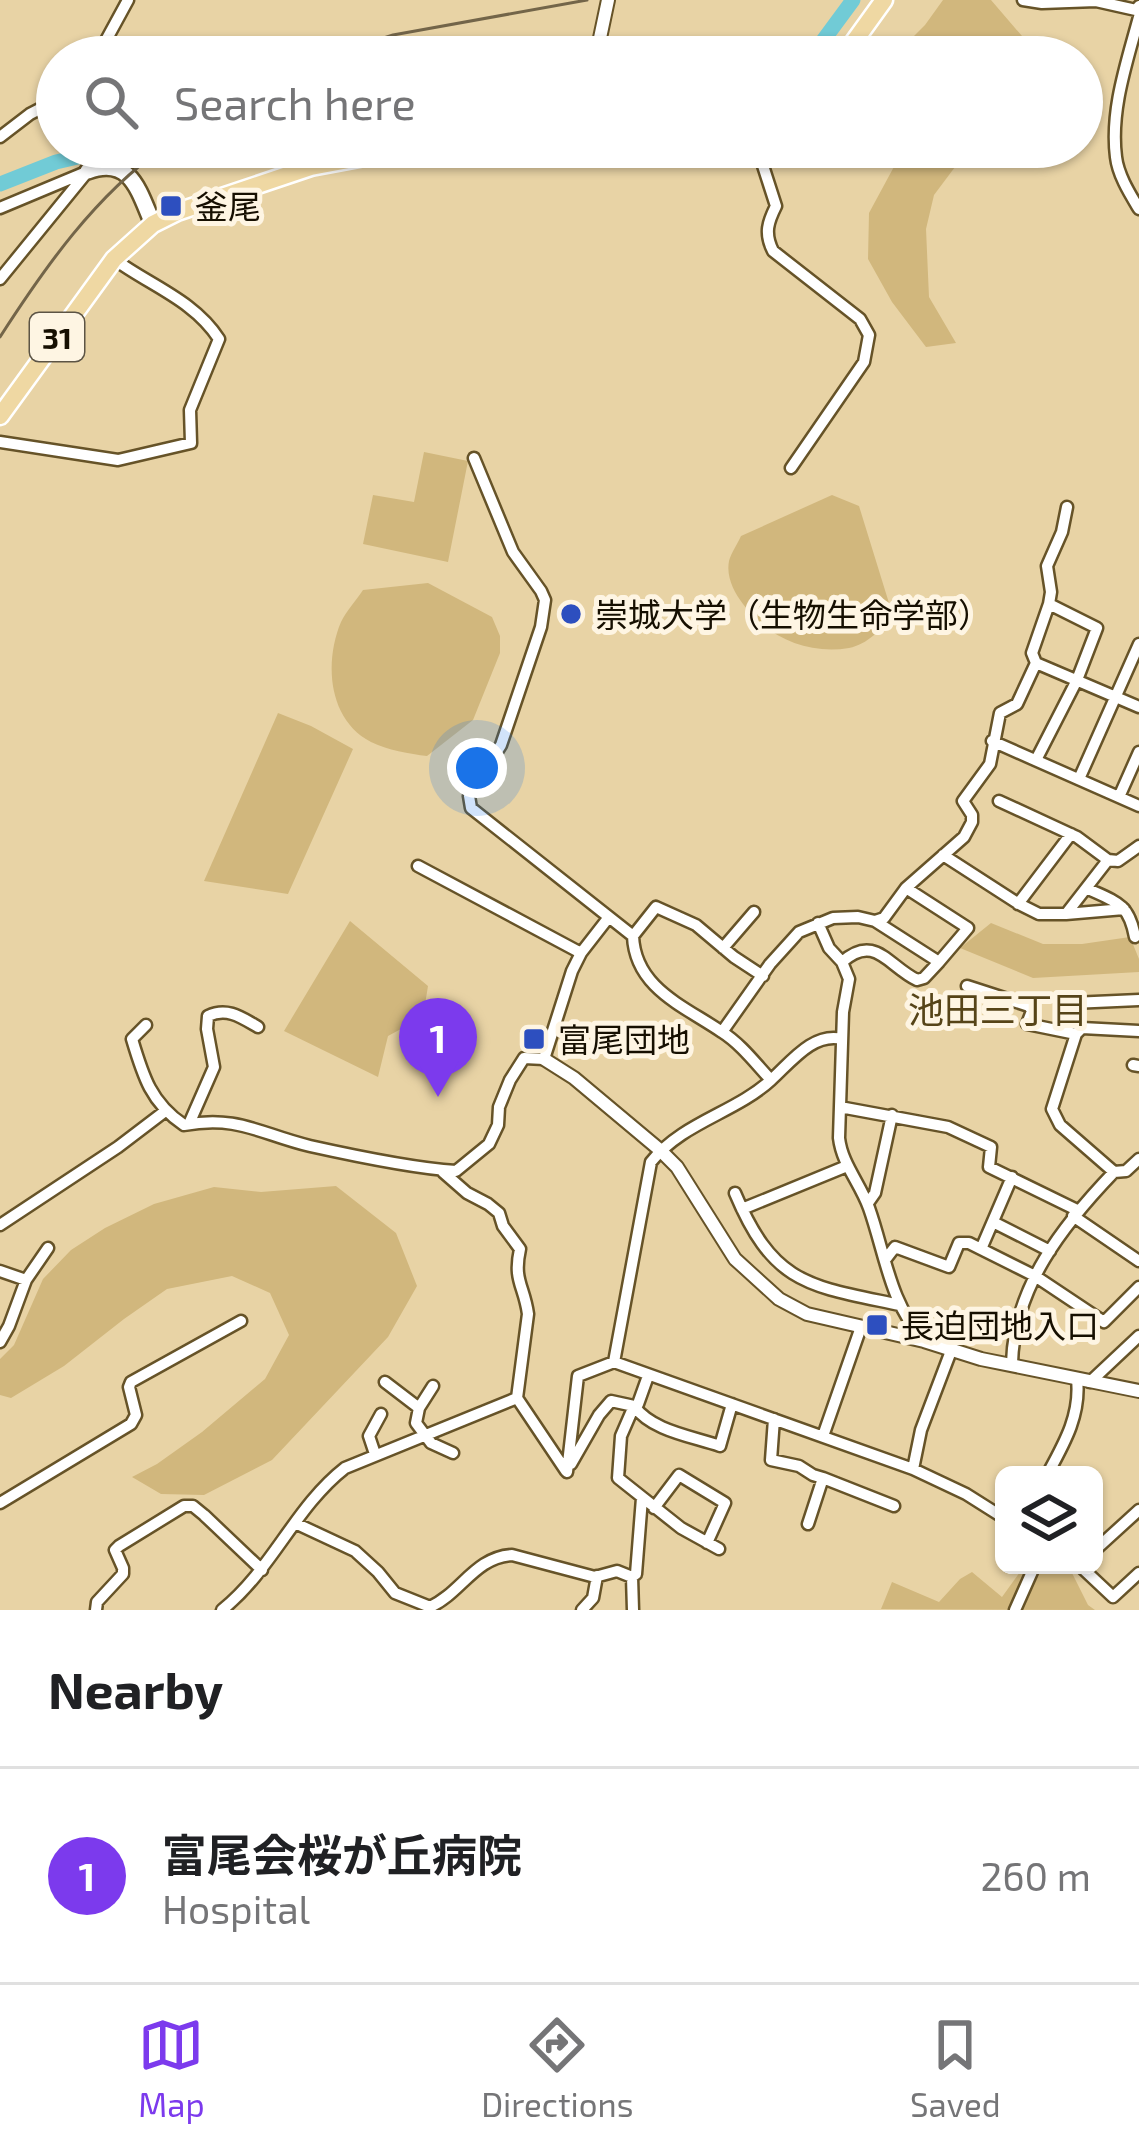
<!DOCTYPE html>
<meta charset="utf-8">
<style>
:root{--surface:#fff;--page:#f6f6f6;--text:#202124;--muted:#757577;--line:#e0e0e0;--accent:#7c3aed}
body{margin:0;font-family:"Exo 2","Noto Sans JP",sans-serif;background:var(--page);color:var(--text)}
.controls{position:absolute;right:36px;bottom:36px;display:grid;overflow:hidden;border-radius:18px;box-shadow:0 3px 9px #0004}
.controls button{width:108px;height:108px;display:grid;place-items:center;padding:0;border:0;border-bottom:3px solid var(--line);background:var(--surface);color:var(--text);font:60px sans-serif}
.you{position:absolute;left:477px;top:768px;width:42px;height:42px;margin:-30px;border:9px solid #fff;border-radius:50%;background:#1a73e8;box-shadow:0 0 0 18px #1a73e833}
.badge{display:grid;place-items:center;width:78px;height:78px;border-radius:50%;background:var(--accent);color:#fff;font-size:39px;font-weight:700}
.pin{position:absolute;translate:-50% -99px;filter:drop-shadow(0 3px 6px #0008)}
.pin::after{content:'';position:absolute;top:63px;width:42px;height:36px;background:inherit;clip-path:polygon(0 0,100% 0,50% 100%)}
.list{margin:0;padding:0;list-style:none}
h2{display:flex;justify-content:space-between;align-items:center;height:156px;margin:0;padding:0 48px;font-size:51px}
h2 small{font-size:39px;font-weight:400;color:var(--muted)}
.list li{display:grid;grid-template-columns:78px 1fr auto;gap:36px;align-items:center;box-sizing:border-box;height:216px;padding:0 48px;border-top:3px solid var(--line)}
.list b{display:block;font-size:45px;white-space:nowrap}
.list p{margin:0;font-size:39px;white-space:nowrap;color:var(--muted)}
.list em{font-size:39px;font-style:normal;color:var(--muted)}
.icon{flex:none;width:66px;height:66px;fill:none;stroke:currentColor;stroke-width:2;stroke-linecap:round;stroke-linejoin:round}
.map{position:relative;flex:none;width:1139px;height:1610px;overflow:hidden}
.search{position:absolute;background:var(--surface);box-shadow:0 3px 9px #0004;left:36px;right:36px;top:36px;height:132px;display:flex;align-items:center;gap:30px;box-sizing:border-box;padding:0 42px;border-radius:66px;color:var(--muted);font-size:45px}
.sheet{height:372px;background:var(--surface)}
nav{display:flex;justify-content:space-around;align-items:center;box-sizing:border-box;height:168px;border-top:3px solid var(--line);background:var(--surface);font-size:33px;color:var(--muted)}
nav a{display:grid;justify-items:center;gap:6px}
nav .on{color:var(--accent)}
.map>svg:first-child{display:block}
.green{fill:#d1b77d}
.lines{fill:none;stroke-linecap:round;stroke-linejoin:round}
.river{stroke:#71cbd6;stroke-width:15}
.minor-casing{stroke:#665328;stroke-width:15}
.tertiary-casing{stroke:#665328;stroke-width:16}
.secondary-casing{stroke:#665328;stroke-width:20}
.primary-casing{stroke:#fff;stroke-width:21}
.minor{stroke:#fff;stroke-width:10}
.tertiary{stroke:#fff;stroke-width:12}
.secondary{stroke:#fff;stroke-width:15}
.primary{stroke:#efd8a3;stroke-width:16}
.rail{stroke:#736549;stroke-width:3}
.poi-dot{fill:#2d4fbf;stroke:#fef5e3;stroke-width:4.5}
.labels{text-anchor:middle;dominant-baseline:central;stroke-width:10;stroke-linejoin:round;paint-order:stroke}
.shield{fill:#fef5e3;stroke:#5c5445;stroke-width:3}
.shield-label{font-size:30px;font-weight:bold;fill:#160f01}
.poi-label{font-size:33px;fill:#160f01;stroke:#fef5e3;text-anchor:start}
.neighbourhood-label{font-size:36px;fill:#564418;stroke:#fef5e3}
</style>
<div class="map">
<svg width="1139" height="1610" viewBox="0 0 1139 1610">
<rect width="100%" height="100%" fill="#e8d3a5"/>
<!-- green -->
<path class="green" d="M943,0H991L1028,43L1029,57H899L901,49L925,25Z
M893,147H975L964,155L934,195L926,229L929,297L956,343L926,347L892,302L868,259L869,213L896,163Z
M424,452L468,461L448,562L363,544L373,495L414,502Z
M832,495L859,506L893,616C880,630 868,644 849,648C808,655 767,637 743,604C734,592 726,577 729,561C731,553 738,543 741,536Z
M428,583L492,617L500,636V653L473,720L427,756C410,754 387,750 371,742C328,720 324,662 341,622C346,611 356,601 363,590Z
M278,713L311,726L353,749L288,894L204,881Z
M350,921L428,986L423,1017L388,1036L378,1077L284,1031Z
M991,923L1043,944H1082L1130,937L1139,959V972L1033,978L960,948Z
M336,1186L396,1233L417,1286L388,1337L272,1460L204,1495L161,1494L132,1477L157,1464L202,1432L265,1379L289,1335L270,1293L232,1276L167,1289L124,1319L64,1366L11,1398L0,1395V1359L14,1345L43,1279L71,1250L105,1228L154,1204L214,1187L261,1192Z
M1025,1565H1068L1088,1605L1095,1610L881,1609L892,1582L939,1602L960,1579L972,1572L1002,1597Z"/>
<g class="lines">
<!-- river -->
<path class="river" d="M811,57L853,0
M0,184L56,162L121,147"/>
<defs>
<path id="minor" d="M1023,0L1042,3L1096,1L1136,10L1139,6
M1139,17C1127,62 1110,110 1116,157C1118,175 1130,194 1139,209
M97,57L128,0
M0,137L30,114L57,100
M757,147L776,206C768,222 764,233 773,251L860,319L869,335L864,362L791,468
M0,208L86,172
M0,279L88,171
M0,442L118,460L191,443L190,410L219,339C194,300 149,285 114,259
M474,458L513,552L541,591L545,600L541,627L501,745L469,796L471,808L633,936L656,907L696,925L734,957L763,976
M1036,663L1139,707
M992,741L1139,806
M1036,760L1077,680L1097,628L1049,604
M1079,779L1139,644
M1119,797L1139,752
M999,801L1077,837L1108,860
M943,855L1019,904L1039,914H1066L1108,860L1118,861L1139,846
M418,866L581,953
M1088,889C1117,902 1129,904 1135,937
M1018,904L1071,834
M1066,914L1124,909
M875,921L939,962L968,928L906,888
M818,923L829,948L842,962L849,979L843,1012L839,1138C842,1164 860,1183 869,1208C885,1253 890,1304 924,1340
M723,948L754,912
M842,962C875,933 888,966 917,980L924,978L939,962
M967,986L1029,1006L1032,1011L1027,1024L1076,1034L1082,1028L1139,1031
M1072,1003L1139,1000
M146,1025L132,1039C143,1076 151,1103 184,1125C238,1115 260,1134 310,1146C355,1156 411,1168 456,1171L489,1144L498,1125L499,1107L510,1080L524,1058L544,1059L572,971L581,953L609,917
M722,1032L770,964L799,932L833,918L858,917L875,921L884,918L906,888L964,837L972,822V815L963,801L990,764L1000,713L1017,704L1036,663L1032,653L1049,604L1051,592L1047,566L1062,532L1067,507
M1076,1034L1052,1109L1060,1125L1114,1172
M1133,1065L1139,1066
M771,1080C791,1062 813,1032 842,1039
M840,1107L948,1127L991,1147L989,1167L1077,1210
M189,1124L214,1067L207,1029L208,1016C227,1007 241,1017 258,1027
M443,1172L467,1193L488,1204L499,1213L503,1226L520,1249C513,1281 524,1285 528,1314L517,1398L566,1471
M735,1193C774,1286 810,1286 900,1305
M868,1203L875,1193L892,1115
M742,1209L847,1166
M1073,1216L1139,1261
M993,1222L1050,1251
M0,1225L118,1147L164,1112
M981,1249L1012,1177
M885,1260L895,1247L949,1267L959,1243H969L1035,1276L1104,1322L1139,1287
M0,1271L26,1280L9,1326L0,1342
M26,1280L48,1248
M614,1362L651,1162C683,1122 735,1113 771,1080C756,1064 741,1044 722,1032C684,1006 635,988 633,936
M1012,1363C1014,1287 1063,1225 1114,1172L1126,1171L1139,1159
M648,1376L638,1404L634,1406C652,1431 691,1436 720,1446L732,1404
M385,1382L419,1408
M1090,1382L1139,1336
M433,1386L419,1408L416,1423L431,1443L453,1453
M774,1419L771,1460L799,1466L813,1475L823,1478
M823,1436L861,1327
M375,1454L369,1436L381,1414
M571,1464L599,1415L611,1401L634,1406L621,1436L618,1478L681,1528L719,1549
M913,1469L921,1430L951,1351
M567,1472L578,1376L614,1362L913,1469L966,1494L1004,1518
M1047,1475C1064,1444 1081,1415 1077,1379
M0,1503L131,1424L136,1415L129,1387L131,1382L241,1321
M654,1508L679,1475L725,1503L707,1543
M295,1523L355,1551L378,1572L395,1593L430,1607C461,1593 475,1557 512,1555L595,1577L617,1571L632,1577
M808,1524L823,1478L894,1506
M1094,1551L1139,1510
M1079,1565L1113,1597L1139,1573
M96,1610L97,1602L123,1574V1568L115,1550L119,1546L184,1506H193L204,1515L262,1570
M222,1610C272,1570 295,1507 345,1468L517,1398
M582,1610L593,1598L597,1576
M633,1610L632,1577L636,1574L642,1498
M1015,1610L1035,1565"/>
<path id="tertiary" d="M596,57L608,0
M544,1059L574,1078L660,1150L677,1167L735,1259L779,1299L807,1314L924,1341L981,1359L1139,1391"/>
<path id="secondary" d="M88,171C131,155 139,192 153,224"/>
<path id="primary" d="M843,57L884,0
M0,416L114,259L153,224L177,212L311,167L381,154L641,147"/>
</defs>
<!-- minor casing -->
<use href="#minor" class="minor-casing"/>
<!-- tertiary casing -->
<use href="#tertiary" class="tertiary-casing"/>
<!-- secondary casing -->
<use href="#secondary" class="secondary-casing"/>
<!-- primary casing -->
<use href="#primary" class="primary-casing"/>
<!-- minor -->
<use href="#minor" class="minor"/>
<!-- tertiary -->
<use href="#tertiary" class="tertiary"/>
<!-- secondary -->
<use href="#secondary" class="secondary"/>
<!-- primary -->
<use href="#primary" class="primary"/>
<!-- rail -->
<path class="rail" d="M325,57L393,35L587,0
M0,337C45,267 95,196 164,147"/>
</g>
<!-- markers -->
<g class="poi-dot">
<rect x="159" y="194" width="24" height="24" rx="6"/>
<circle cx="571" cy="614" r="12"/>
<rect x="522" y="1027" width="24" height="24" rx="6"/>
<rect x="865" y="1313" width="24" height="24" rx="6"/>
</g>
<g class="labels">
<!-- shield labels -->
<rect class="shield" x="30" y="313" width="54" height="48" rx="9"/>
<g class="shield-label">
<text x="57" y="337">31</text>
</g>
<!-- poi labels -->
<g class="poi-label">
<text x="195" y="206">釜尾</text>
<text x="595" y="614">崇城大学（生物生命学部）</text>
<text x="558" y="1039">富尾団地</text>
<text x="901" y="1325">長迫団地入口</text>
</g>
<!-- neighbourhood labels -->
<g class="neighbourhood-label">
<text x="998" y="1008">池田三丁目</text>
</g>
</g>
</svg>
<div class="controls">
<button><svg class="icon" aria-label="layers" viewBox="0 0 24 24"><path d="M12 4l9 5-9 5-9-5zM3 14l9 5 9-5"/></svg></button>
</div>
<div class="you"></div>
<div class="pin badge" style="left:438px;top:1097px">1</div>
<div class="search"><svg class="icon" aria-label="search" viewBox="0 0 24 24"><circle cx="10" cy="10" r="6"/><path d="M15 15l6 6"/></svg>Search here</div>
</div>
<section class="sheet">
<h2>Nearby<small></small></h2>
<ul class="list">
<li><span class="badge">1</span><div><b>富尾会桜が丘病院</b><p>Hospital</p></div><em>260 m</em></li>
</ul>
</section>
<nav>
<a class="on"><svg class="icon" aria-label="map" viewBox="0 0 24 24"><path d="M3 6l6-2 6 2 6-2v14l-6 2-6-2-6 2zM9 4v14M15 6v14"/></svg>Map</a>
<a><svg class="icon" aria-label="directions" viewBox="0 0 24 24"><path d="M12 3l9 9-9 9-9-9zM9 14v-3h6M13 9l2 2-2 2"/></svg>Directions</a>
<a><svg class="icon" aria-label="saved" viewBox="0 0 24 24"><path d="M7 4h10v16l-5-4-5 4z"/></svg>Saved</a>
</nav>
